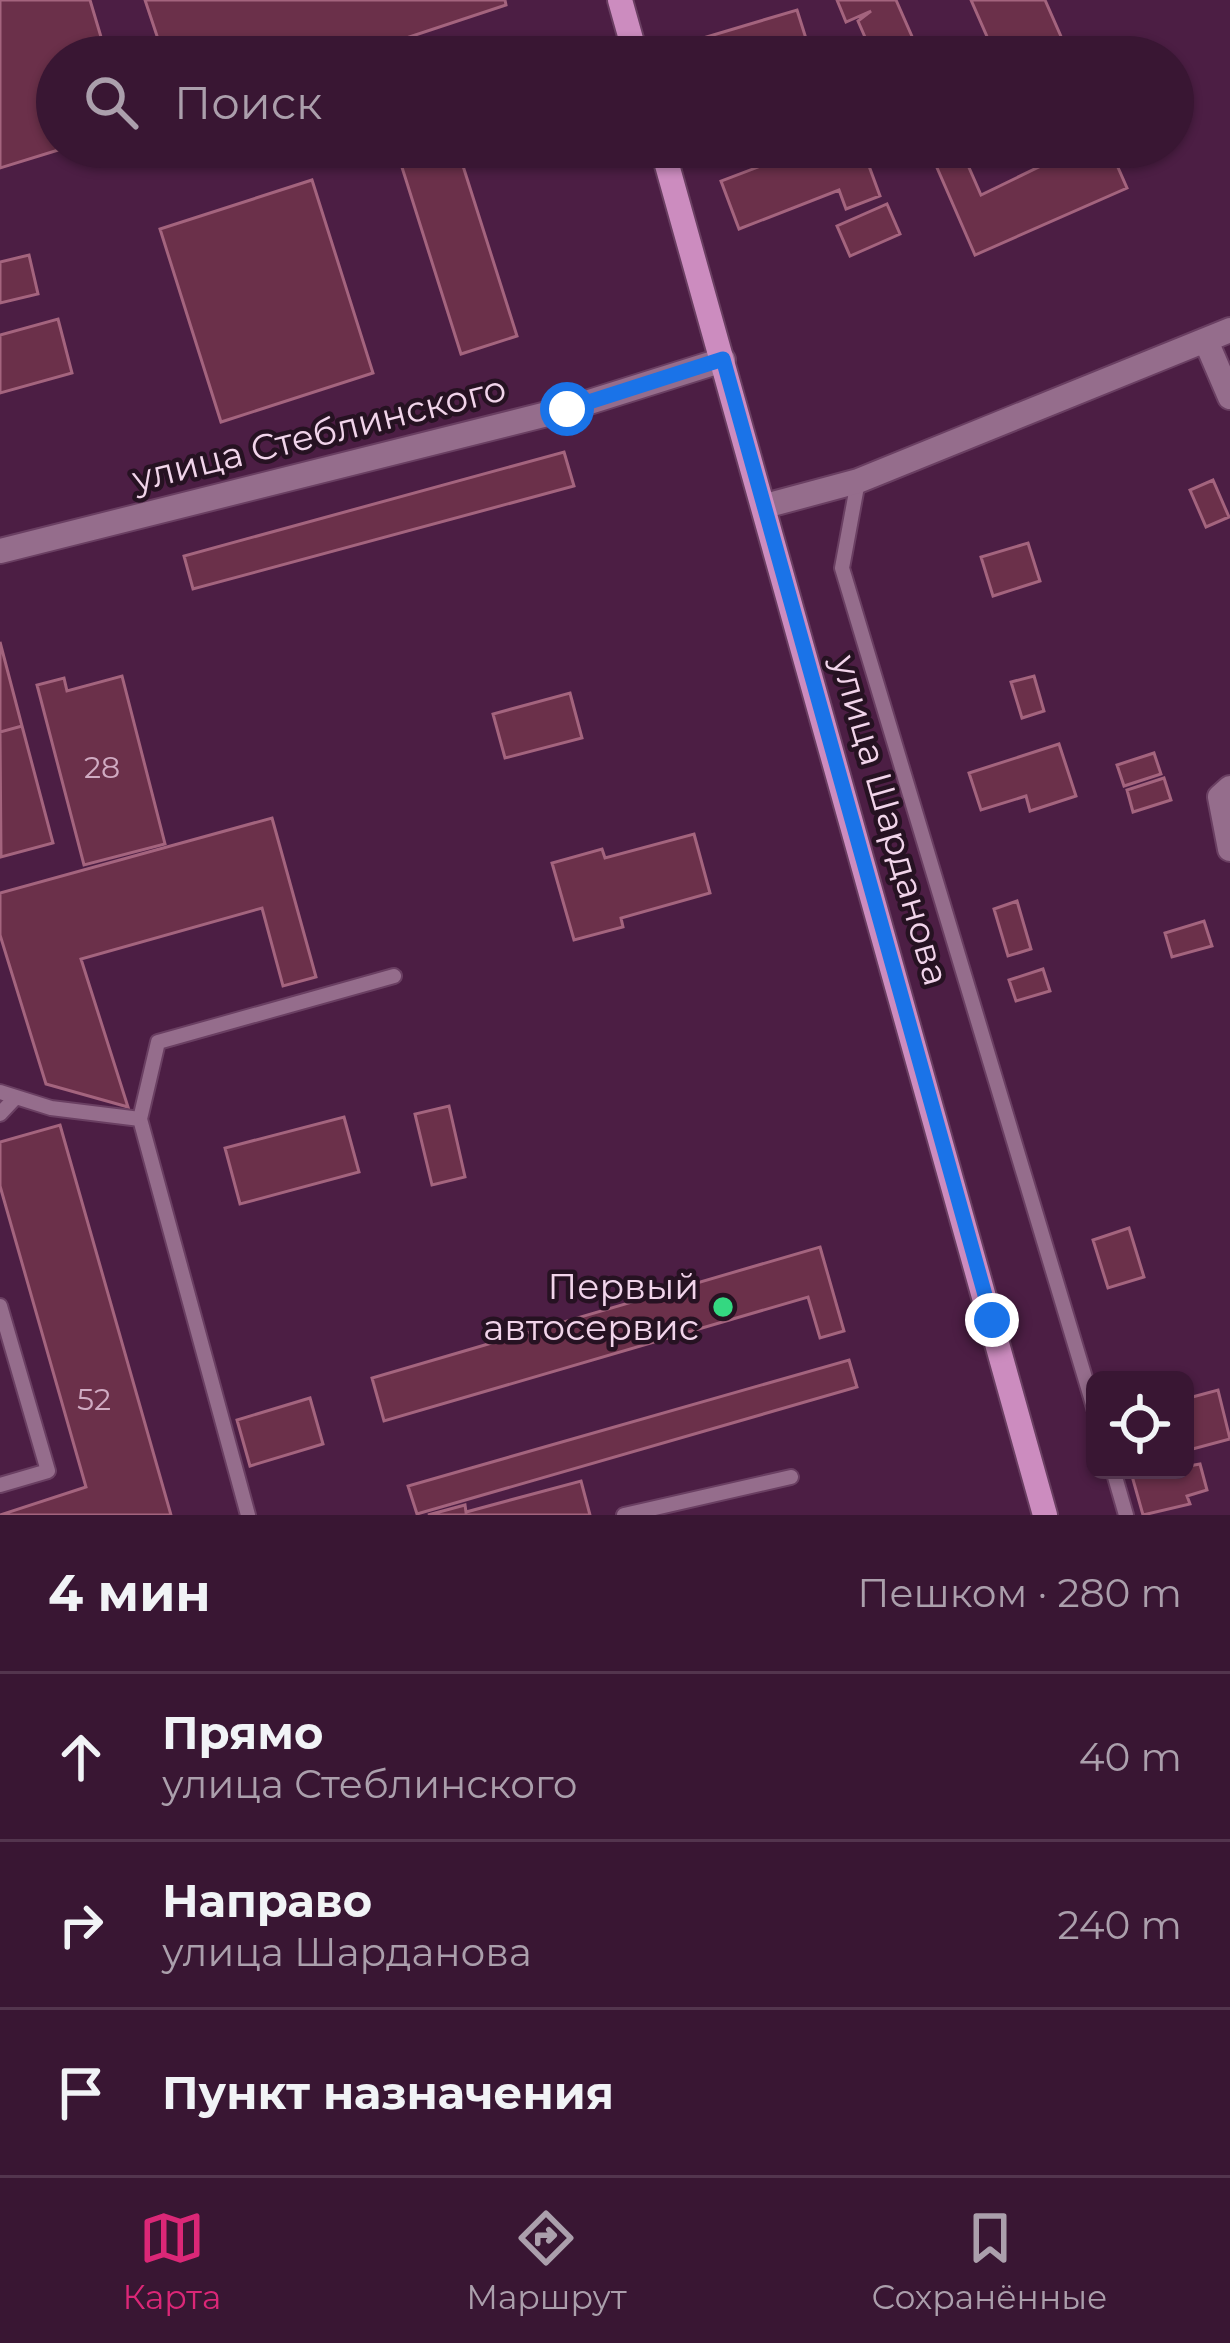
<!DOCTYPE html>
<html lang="ru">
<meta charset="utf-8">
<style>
:root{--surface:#391633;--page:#44233f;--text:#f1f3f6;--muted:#ab9fac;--line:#53354e;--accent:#db2777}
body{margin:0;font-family:Montserrat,sans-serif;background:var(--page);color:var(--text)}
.controls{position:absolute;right:36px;bottom:36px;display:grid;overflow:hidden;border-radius:18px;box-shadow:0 3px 9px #0004}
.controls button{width:108px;height:108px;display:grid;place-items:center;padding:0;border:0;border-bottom:3px solid var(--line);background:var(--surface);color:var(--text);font:60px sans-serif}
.stop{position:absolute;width:36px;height:36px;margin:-27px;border:9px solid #1a73e8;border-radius:50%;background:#fff}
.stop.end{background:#1a73e8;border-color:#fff;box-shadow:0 3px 12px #0008}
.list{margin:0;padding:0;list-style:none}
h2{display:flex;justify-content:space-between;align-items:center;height:156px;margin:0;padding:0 48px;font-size:51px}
h2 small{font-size:39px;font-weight:400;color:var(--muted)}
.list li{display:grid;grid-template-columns:78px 1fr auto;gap:36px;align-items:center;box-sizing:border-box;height:168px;padding:0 48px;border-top:3px solid var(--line)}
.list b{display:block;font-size:45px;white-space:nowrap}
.list p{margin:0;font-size:39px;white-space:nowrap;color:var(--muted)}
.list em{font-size:39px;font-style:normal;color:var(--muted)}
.icon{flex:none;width:66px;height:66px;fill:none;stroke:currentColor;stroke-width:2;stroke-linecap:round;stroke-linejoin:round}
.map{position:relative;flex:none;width:1230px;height:1515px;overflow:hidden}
.search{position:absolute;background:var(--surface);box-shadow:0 3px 9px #0004;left:36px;right:36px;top:36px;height:132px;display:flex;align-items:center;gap:30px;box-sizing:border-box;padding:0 42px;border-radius:66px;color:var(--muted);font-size:45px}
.sheet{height:660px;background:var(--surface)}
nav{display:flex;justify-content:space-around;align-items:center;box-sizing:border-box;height:168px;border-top:3px solid var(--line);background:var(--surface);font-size:33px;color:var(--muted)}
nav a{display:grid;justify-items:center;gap:6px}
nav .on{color:var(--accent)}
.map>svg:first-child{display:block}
.building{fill:#6b304a;stroke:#a4647e;stroke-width:3}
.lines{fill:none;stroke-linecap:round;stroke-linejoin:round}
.service-casing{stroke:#6a3f62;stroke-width:18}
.minor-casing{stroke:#6a3f62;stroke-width:28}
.secondary-casing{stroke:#6a3f62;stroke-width:28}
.service{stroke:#956d8c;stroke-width:14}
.minor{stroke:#956d8c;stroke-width:24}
.secondary{stroke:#cc8cbf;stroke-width:24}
.route{stroke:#1a73e8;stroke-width:15}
.poi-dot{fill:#34d881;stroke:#261222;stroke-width:4.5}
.labels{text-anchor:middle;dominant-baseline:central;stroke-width:9;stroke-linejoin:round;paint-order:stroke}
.number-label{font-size:30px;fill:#d0abc2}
.street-label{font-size:36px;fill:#f1d4ea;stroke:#261222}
.poi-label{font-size:36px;fill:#f1d4ea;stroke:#261222;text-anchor:end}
</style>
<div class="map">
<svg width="1230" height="1515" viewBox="0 0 1230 1515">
<rect width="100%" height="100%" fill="#4c1e44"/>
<!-- building -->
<path class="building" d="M0,0H90L107,57H57V147H68L0,168Z
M145,0H505L506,5L349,57H164Z
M837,0H896L921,57H888L880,38L868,44L858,21L871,11L846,22Z
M971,0H1045L1070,57H996Z
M797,10L809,48L778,57H698L693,41Z
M443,147H457L517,336L461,354L400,161Z
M811,147H862L880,196L846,209L839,190L739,229L721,181Z
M928,147H960L981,195L1080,147H1109L1127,188L975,255Z
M312,180L373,373L221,422L160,229Z
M887,204L900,234L850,256L837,226Z
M29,255L38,294L0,303V262Z
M58,319L72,373L0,393V335Z
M564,452L574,486L193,589L184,556Z
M1213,480L1229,517L1206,527L1190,490Z
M1028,543L1040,581L993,596L981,557Z
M0,642L22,726L0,732Z
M122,676L165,844L84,865L37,685L64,678L67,691Z
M1034,676L1044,711L1022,718L1011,682Z
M570,693L582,738L505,758L493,714Z
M22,726L53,843L1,857L0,732Z
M1059,744L1076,796L1030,811L1026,796L981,810L969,773Z
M1154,753L1161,774L1124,786L1117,765Z
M1164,778L1171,800L1133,812L1127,790Z
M272,818L316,977L283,986L262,908L81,959L128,1107L46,1084L0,935V893Z
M694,834L710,893L621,918L623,927L574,940L552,863L602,849L605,858Z
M1017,901L1031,949L1008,956L994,909Z
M1204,921L1212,946L1172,957L1165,933Z
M1043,969L1050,991L1016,1001L1009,980Z
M449,1106L465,1177L432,1185L415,1114Z
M344,1117L359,1172L240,1204L225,1148Z
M60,1125L171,1515H0L86,1487L0,1186V1142Z
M1129,1228L1144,1277L1108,1288L1093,1240Z
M820,1247L844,1331L820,1338L808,1297L384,1421L372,1378Z
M849,1360L857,1387L417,1514L408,1486Z
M1218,1390L1230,1439L1185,1451V1399Z
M310,1398L323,1444L250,1466L237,1420Z
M1200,1464L1207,1490L1187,1496L1190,1504L1143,1515L1132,1476Z
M581,1481L590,1515H428L465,1505L466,1512Z"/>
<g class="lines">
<defs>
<path id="service" d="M858,481L842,568L1095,1411
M0,1092L51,1108L140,1119L248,1515
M0,1114L16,1097
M140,1119L158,1042L394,976
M0,1306L48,1471L0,1485
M1113,1470L1126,1515
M624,1515L791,1477"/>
<path id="minor" d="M1206,341L1230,397
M765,506L858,481L1230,330
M0,551L567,409L723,360
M1230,788L1220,797L1230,849"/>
<path id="secondary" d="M620,0L636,57
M662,147L1045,1515"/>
</defs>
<!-- service casing -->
<use href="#service" class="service-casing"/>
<!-- minor casing -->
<use href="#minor" class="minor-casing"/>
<!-- secondary casing -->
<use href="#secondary" class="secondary-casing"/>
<!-- service -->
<use href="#service" class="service"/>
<!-- minor -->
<use href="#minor" class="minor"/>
<!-- secondary -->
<use href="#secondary" class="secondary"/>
</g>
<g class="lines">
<!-- route -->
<path class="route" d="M567,409L723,359L992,1320"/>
</g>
<!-- markers -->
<circle class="poi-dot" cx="723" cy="1307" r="12"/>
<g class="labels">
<!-- number labels -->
<g class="number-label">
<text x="102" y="767">28</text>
<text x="94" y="1399">52</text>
</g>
<!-- street labels -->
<g class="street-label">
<text transform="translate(319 433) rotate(-14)">улица Стеблинского</text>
<text transform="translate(891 820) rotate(74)">улица Шарданова</text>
</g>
<!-- poi labels -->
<g class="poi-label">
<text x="699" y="1286">Первый<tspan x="699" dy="41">автосервис</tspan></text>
</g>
</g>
</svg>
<div class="controls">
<button><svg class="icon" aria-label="locate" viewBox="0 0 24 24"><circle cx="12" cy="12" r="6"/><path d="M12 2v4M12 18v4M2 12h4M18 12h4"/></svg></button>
</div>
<div class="stop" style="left:567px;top:409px"></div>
<div class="stop end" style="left:992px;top:1320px"></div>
<div class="search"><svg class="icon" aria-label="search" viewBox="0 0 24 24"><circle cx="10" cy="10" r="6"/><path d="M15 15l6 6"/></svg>Поиск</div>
</div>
<section class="sheet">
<h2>4 мин<small>Пешком · 280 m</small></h2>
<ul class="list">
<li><svg class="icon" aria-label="ahead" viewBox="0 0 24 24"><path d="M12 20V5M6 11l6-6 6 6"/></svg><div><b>Прямо</b><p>улица Стеблинского</p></div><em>40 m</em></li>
<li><svg class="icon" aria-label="right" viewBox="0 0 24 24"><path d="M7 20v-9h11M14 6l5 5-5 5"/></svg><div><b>Направо</b><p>улица Шарданова</p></div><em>240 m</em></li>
<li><svg class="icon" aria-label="arrive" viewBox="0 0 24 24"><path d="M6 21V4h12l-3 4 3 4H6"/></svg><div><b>Пункт назначения</b></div></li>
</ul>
</section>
<nav>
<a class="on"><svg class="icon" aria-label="map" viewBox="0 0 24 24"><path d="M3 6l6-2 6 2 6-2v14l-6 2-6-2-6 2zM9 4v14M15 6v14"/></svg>Карта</a>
<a><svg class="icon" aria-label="directions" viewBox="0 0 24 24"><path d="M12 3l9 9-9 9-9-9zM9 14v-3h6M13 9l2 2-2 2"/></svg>Маршрут</a>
<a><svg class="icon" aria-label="saved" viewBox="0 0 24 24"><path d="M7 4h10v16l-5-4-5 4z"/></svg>Сохранённые</a>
</nav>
